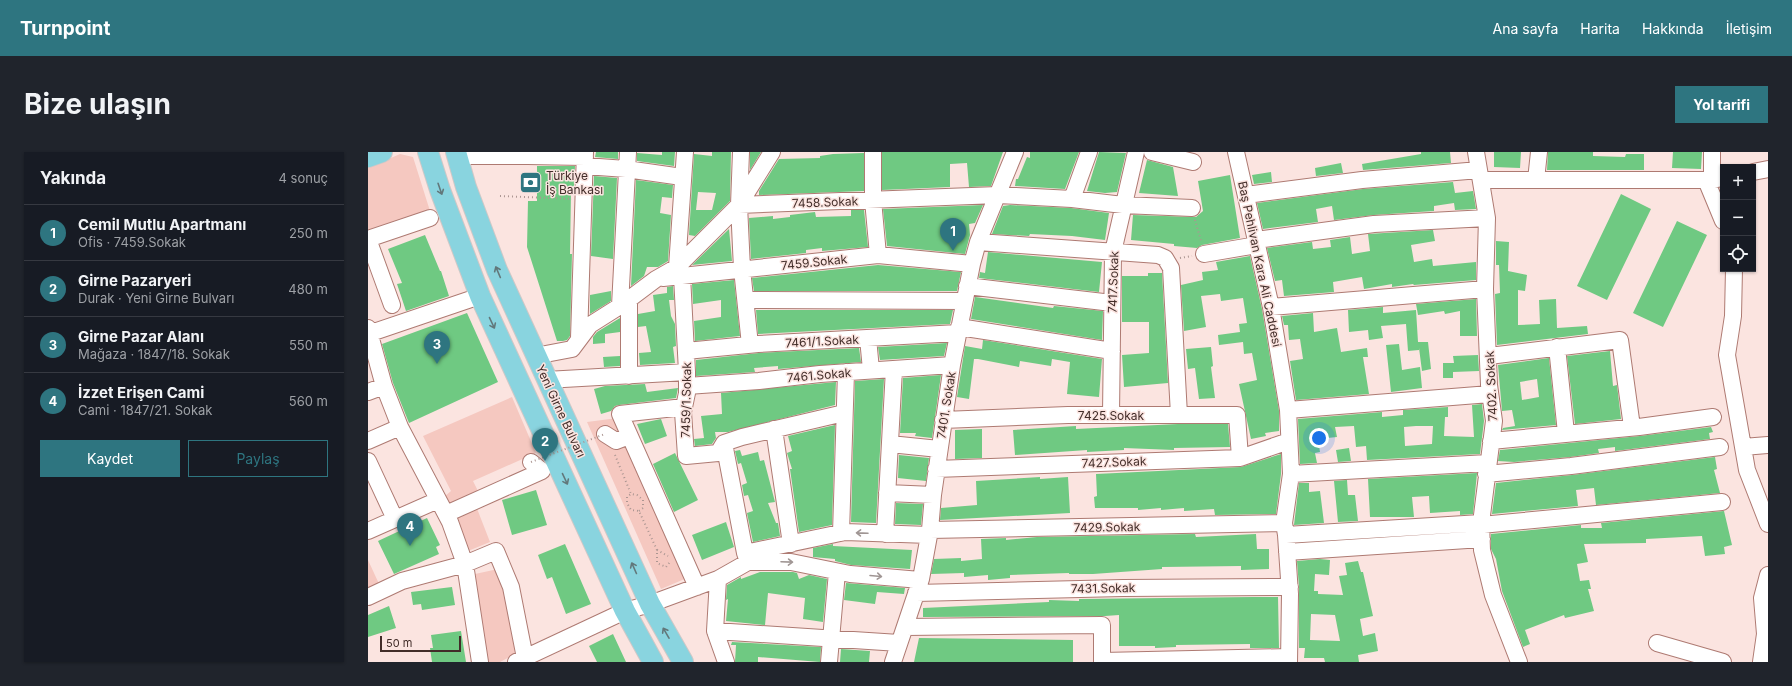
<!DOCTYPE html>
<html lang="tr">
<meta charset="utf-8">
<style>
:root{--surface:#171b24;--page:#20242c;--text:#f1f3f6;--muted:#9ea1a6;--line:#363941;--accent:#2e7580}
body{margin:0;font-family:Inter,sans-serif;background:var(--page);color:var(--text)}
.controls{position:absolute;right:12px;top:12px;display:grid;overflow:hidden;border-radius:0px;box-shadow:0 1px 3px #0004}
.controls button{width:36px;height:36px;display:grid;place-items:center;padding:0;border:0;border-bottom:1px solid var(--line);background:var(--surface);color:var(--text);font:20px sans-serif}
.scale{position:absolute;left:12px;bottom:10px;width:81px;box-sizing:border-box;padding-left:4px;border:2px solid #422d29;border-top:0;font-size:11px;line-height:14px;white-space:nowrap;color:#422d29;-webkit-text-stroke:3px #fbe4e0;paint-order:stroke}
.you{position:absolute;left:951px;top:286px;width:14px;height:14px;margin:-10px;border:3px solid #fff;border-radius:50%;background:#1a73e8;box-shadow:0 0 0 6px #1a73e833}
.badge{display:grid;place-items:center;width:26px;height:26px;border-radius:50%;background:var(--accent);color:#fff;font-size:13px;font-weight:700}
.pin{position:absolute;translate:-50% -33px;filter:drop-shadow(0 1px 2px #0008)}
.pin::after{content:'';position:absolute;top:21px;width:14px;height:12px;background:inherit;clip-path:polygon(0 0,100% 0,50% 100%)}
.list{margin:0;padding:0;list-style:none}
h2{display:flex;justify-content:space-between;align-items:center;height:52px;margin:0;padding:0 16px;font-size:17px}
h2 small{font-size:13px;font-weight:400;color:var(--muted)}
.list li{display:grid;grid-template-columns:26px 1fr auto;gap:12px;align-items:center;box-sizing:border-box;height:56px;padding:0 16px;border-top:1px solid var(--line)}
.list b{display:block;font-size:15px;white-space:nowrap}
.list p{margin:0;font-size:13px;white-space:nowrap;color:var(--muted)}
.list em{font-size:13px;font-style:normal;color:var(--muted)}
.actions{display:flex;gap:8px;padding:12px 16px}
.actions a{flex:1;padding:9px 0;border:1px solid var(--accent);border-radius:0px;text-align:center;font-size:14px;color:var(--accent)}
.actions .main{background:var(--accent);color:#fff}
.icon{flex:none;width:22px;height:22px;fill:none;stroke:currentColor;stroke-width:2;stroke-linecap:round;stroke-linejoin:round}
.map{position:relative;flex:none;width:1400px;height:510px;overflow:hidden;border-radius:0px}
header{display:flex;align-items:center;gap:24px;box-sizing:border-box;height:56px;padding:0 20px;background:var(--accent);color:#fff}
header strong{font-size:19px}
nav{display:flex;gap:22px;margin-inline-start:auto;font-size:14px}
.intro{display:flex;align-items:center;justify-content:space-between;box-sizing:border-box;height:96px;padding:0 24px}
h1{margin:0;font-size:28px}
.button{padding:10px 18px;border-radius:0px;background:var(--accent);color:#fff;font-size:14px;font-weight:700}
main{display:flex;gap:24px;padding:0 24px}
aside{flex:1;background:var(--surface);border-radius:0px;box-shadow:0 1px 3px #0004}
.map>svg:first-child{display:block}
.green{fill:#f5c8c0}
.building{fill:#6fc982;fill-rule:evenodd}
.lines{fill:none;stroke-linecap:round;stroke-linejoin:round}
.minor-casing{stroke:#ae7a72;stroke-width:18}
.major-casing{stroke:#cec8c7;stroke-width:22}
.path{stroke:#ac9692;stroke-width:2;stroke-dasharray:1 3;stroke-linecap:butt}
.minor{stroke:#fff;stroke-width:16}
.major{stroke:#89d4df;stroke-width:20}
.path-bridge{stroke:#ac9692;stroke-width:2;stroke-dasharray:1 3;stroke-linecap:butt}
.oneway{stroke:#62787b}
.oneway2{stroke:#a09694}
.labels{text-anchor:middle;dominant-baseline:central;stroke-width:3;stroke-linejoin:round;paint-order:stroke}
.poi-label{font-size:12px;fill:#422d29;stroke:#fbe4e0;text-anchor:start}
.street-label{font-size:12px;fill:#422d29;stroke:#fbe4e0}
</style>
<header>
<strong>Turnpoint</strong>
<nav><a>Ana sayfa</a><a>Harita</a><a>Hakkında</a><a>İletişim</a></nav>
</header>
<div class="intro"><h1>Bize ulaşın</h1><a class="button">Yol tarifi</a></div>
<main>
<aside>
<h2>Yakında<small>4 sonuç</small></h2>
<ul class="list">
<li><span class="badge">1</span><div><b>Cemil Mutlu Apartmanı</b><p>Ofis · 7459.Sokak</p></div><em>250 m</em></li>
<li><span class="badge">2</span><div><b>Girne Pazaryeri</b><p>Durak · Yeni Girne Bulvarı</p></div><em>480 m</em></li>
<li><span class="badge">3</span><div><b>Girne Pazar Alanı</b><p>Mağaza · 1847/18. Sokak</p></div><em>550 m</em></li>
<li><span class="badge">4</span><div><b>İzzet Erişen Cami</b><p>Cami · 1847/21. Sokak</p></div><em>560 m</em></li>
</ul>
<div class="actions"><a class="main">Kaydet</a><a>Paylaş</a></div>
</aside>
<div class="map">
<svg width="1400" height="510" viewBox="0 0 1400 510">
<rect width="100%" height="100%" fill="#fbe4e0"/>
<!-- green -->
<path class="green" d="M32,2L45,5L62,59L0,81V16Z
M144,245L168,301L105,329L110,339L81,352L76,345L83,339L55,284Z
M257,265L326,423L293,437L219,270Z
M108,354L122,390L100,399L86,364Z
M0,408L12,434L0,437Z
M130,417L139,443L147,502L132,510H117L107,422Z"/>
<!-- building -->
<path class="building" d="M228,0H250V7L227,5Z
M294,0H307L306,14L269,9V1L294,3Z
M344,0H363L362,49L327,84L321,83L326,2L344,4ZM330,40L348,41L344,58H328Z
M382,0H393L382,18Z
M514,0H635L623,34L601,35L599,11L582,12V35L514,38Z
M662,0H711L697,37L647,34L648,27H650L659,5L662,6Z
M731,0L758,1L749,40L737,41L719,39Z
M1053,0H1082L1083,11L995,18L994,12L1053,2Z
M1126,0H1153L1152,16L1126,15Z
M1180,0H1225V4L1257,5L1258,2H1276V18H1179Z
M1305,0H1334L1333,17L1304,16Z
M496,1V39L391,43V39L411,7L452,6V4L465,2Z
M779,8L805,15L810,44L771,41Z
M973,11L975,21L948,24L947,16Z
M169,14H207L206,38H203L202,102H204L202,184L199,188L195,189H189L159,95L160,49H169Z
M903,20L904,30L886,32L884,23Z
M862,23L872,86L834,93L829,96L806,94V92L763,88L765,63L828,65L835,59L830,29Z
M226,24L249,26L245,107L223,104Z
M268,28L305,33L304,46L294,45L292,61L303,63L300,109L290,115H279L276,124L263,134Z
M1085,30L1087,41L1105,39L1108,57L1087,58L1086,51L1066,54V59L1006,63L966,68L964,54L948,57L950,70L895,77L889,51L995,37Z
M1253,42L1283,57L1239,148L1209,134Z
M615,53L607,71L601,72L602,83L597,102L519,94L515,57Z
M642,53L703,56L741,61L737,88L704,84L662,82L661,84L624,82L635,54Z
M483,58H496L500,95L454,99V96L438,98V101L383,107L381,66L405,64V67L422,65V63L447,60L448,65L483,64Z
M1309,69L1339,83L1295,175L1265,161Z
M361,77L364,109L324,113Z
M1065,78L1067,89L1043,93L1046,110L1064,107L1065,114L1108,110V128L1046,133L1045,132L1024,135V132L996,137L994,125L965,130L966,140L916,144L914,128L907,129L899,96L944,90L945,97L963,95L962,88L982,85L984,102L1002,99L1000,82Z
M57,83L72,119H73L81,144L38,159L29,132L34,131L20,97Z
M1128,89L1141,90L1140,119L1159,123L1157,139L1150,138V173L1172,172L1171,148L1188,147L1189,176L1219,174L1220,182L1129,193L1127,142L1132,141L1131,113H1128Z
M620,100L734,110L731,140L611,126L612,120L617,121Z
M882,104L894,157L911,259V279L897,281L898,284L883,287L871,232L889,228L884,201L876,202L875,190L851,193L850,183L872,180L871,172L879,171L875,146L853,149L852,142L833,144L838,175L816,179L813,133L835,128L834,120L850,118L848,110Z
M510,113L593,120L589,139H386L384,126Z
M780,121H794L800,231L756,235L754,203L781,201V170H754V124H780Z
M366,128L372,184L327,189L326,169L353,165V148L325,152L324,132Z
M305,134L306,148H301L303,164L307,172L308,194L305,195L307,211L272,213L271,201L283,200L278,174L270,175V162L287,159L285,143L299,141V135Z
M243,139V149L222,162V143Z
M607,145L685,156L686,154L735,159L734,188L603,167Z
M1108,147L1109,184H1092V159L1077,162L1076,159L1050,163L1048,152Z
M1015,155V161L1048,158L1050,190H1060L1063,217L1054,219L1051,196V198L1040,199L1038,172L1013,174L1015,186L1001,188L1000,178L981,180L980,158Z
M388,158H585L582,172L390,182Z
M99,161L130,230L41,271L25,231L14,192Z
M945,161L946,180L969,176L973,200L999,196L1000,205H995L1001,242L928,248L922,209L935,207L932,187L921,188L920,173H916L914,164Z
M252,166V180L237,182V191L225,192V185L229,180Z
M615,188L734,207L731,245L699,242L702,210L684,207L683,214L652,209L651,215L610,207H606L601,247L589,245L597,194L614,197Z
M579,191L576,204L512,208L510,195Z
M1031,192L1034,218L1052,215L1054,236L1023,240L1018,193Z
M843,195L845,214L843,215L847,246L831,247L827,216L820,217L818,197Z
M491,196L493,210L410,217V214L386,216L387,220L328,224V208L391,201Z
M1242,199L1245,234L1249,233L1253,267L1207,272L1199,204Z
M1110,203L1111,219L1085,220V226H1075V211H1086L1085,204Z
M252,204V214L236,215L235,205Z
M1181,206L1188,273L1134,278L1135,276L1147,274L1144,258L1134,259L1130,213ZM1169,227L1171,245L1154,248L1152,230Z
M573,223L564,286L547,284L548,281H532L535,226Z
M516,227L508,371L483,370L487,229Z
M468,230L467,253L360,280H347L348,286L344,292L327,294L326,287L336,286L333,264L354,262L353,241Z
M277,232L279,240L310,236L308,246L251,253L247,254L243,259L233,262L226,237L237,234Z
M1114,252L1116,269L1112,302L999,308L998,294L988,295L986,274L967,275L969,285L950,287L952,300L947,301L949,311L932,312L930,267L1014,260V265L1035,263V258L1080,255V265H1077L1076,284L1106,285L1104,253ZM1048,274H1065L1064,292L1037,294L1036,275Z
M293,267L299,284L277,292L269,272Z
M810,272H860L862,295L806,296V298L756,296V298L719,300V298L647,303L645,278L708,274V277Z
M467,273L464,373L431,380L422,317H424L419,301L424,299L420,284Z
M1343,275L1345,280L1341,281L1342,287L1247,299V295L1230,297L1231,301L1202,305L1146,310L1130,309L1132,298L1272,284Z
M614,277V306L587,307V278Z
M981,296L983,309L970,310L968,298Z
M372,298L374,304L390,300L392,309L396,308L407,350L400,351L408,371H410L412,384L385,390L379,361L385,359L380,343L376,344L374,333L379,331L373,311L370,312L367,299Z
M307,301L330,348L306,360L285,312Z
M913,302V322L908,362L847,363L846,357L816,359V356L793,358V356L770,358V356H727L726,345L729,344L728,322L873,315Z
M531,303L561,306L558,329L530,326Z
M1347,305L1349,317L1346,318L1352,341L1228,353L1226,336L1208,338L1210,354L1124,362L1128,331L1204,323Z
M1109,321L1105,362L1092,363V359L1062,361L1061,344L1044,345L1046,365H1002L1000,327Z
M672,325V327L700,325L702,361L572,368L573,356L609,353L608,329Z
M979,328L980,343H987L990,369L970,370L966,329Z
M931,331H941V340L952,339L956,371L926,373Z
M168,338L179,373L144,383L134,348Z
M528,351L555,352L553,373L527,372Z
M1356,359L1364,393L1356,395L1357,402L1337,404L1334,384L1278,387V391L1216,392L1220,410L1209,412L1212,429L1221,428L1223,437H1220L1226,459L1197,466L1196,463L1157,478L1162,492L1155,495L1134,439L1128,407L1123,397V382L1213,373V376H1234L1233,371Z
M59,366L72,393L68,395L71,402L26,422L10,389Z
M358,370L366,395L334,408L324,383Z
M827,382L828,385L888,382L889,397H901V417L873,418V414L794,415V417L725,422H701V421L642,423V426L620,428V423L596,425V421L563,422L566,407L593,406V409L614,407L613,387L638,386V388L669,385Z
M197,392L223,452L198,462L184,425L179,427L170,403Z
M465,392V394L544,398L542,417L483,413L467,409V407L445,405V396Z
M952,407L962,408L961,423L947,422L946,439H950V442L975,443L971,424L979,423L977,411L990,409L993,420H995L1005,464L992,467L995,484L1007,481L1010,499L990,503L991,510H957L956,506H936L937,496H931V435L929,409ZM943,462L967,463L972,489L942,488Z
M392,420H425L429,421L431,427L441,423L459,427L455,470L435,467L437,446L400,441L397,473L358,469L360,447L358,448L359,433L373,425V427Z
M478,431L537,436L536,442L509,440L507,452L476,448Z
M84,435L87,453L54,458L53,452L45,453L43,440Z
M885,445H910L911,496H882V492L808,493V495L787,496V494H751V463L737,464L555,465V456L681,450V448L711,449V447Z
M21,454L28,476L0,485V463Z
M93,479L98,510H64L62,496H65L63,483Z
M245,482L258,510H229L221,494Z
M551,486L705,488V510H546Z
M364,490L453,495L452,510L390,505V510H367L368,493H363Z
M473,497L502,499L501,510H472Z"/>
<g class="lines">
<defs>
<path id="minor" d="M100,0V4H160V0
M373,0L371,53L374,117L382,193
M505,0V48L510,103
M784,0L825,10
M868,0L903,155L920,258L923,322L916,371L918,383L922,442L921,510
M1108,0L1119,66L1117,137L1121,233L1126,269L1113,371L1114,398L1125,443L1151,510
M160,4L217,5
M217,14L258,17L314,25
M1385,20L1400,17
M1114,28H1344L1355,26
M1168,28L1171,0
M1338,28L1355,69
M1344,28V0
M878,43L994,28L1111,18
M704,47L721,0
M371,53L630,43L704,47L755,53L824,56
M0,87L24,153
M0,87L62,66
M888,88L1006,72L1119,66
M610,90L790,103L797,106L803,116L811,263
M836,102L889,93
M309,115L317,0
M1366,117L1365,164L1359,203L1379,318L1400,372
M314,124L319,220V241L315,260L318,304L350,301L356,291
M295,126L510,103L604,112
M599,134L744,151
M261,147V224
M379,148L596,149
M252,154L260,0
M903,155L1117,137
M591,175L744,199
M0,176L16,234L32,275L82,370L97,412L112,510
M0,182L112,144
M211,186L217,0
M500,186L503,218
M1189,195L1198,281
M318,199L390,192L590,181
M167,204L204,197L222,173L252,154L288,127L309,115L371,53L404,0
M1121,204L1252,188L1264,275
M178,228L319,220
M319,234L391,229L452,222L584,213
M0,240L16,234
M316,255L252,262L329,435
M920,258L1122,242
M743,263L745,100L768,0
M575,268L700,263H869L872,306
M406,277L423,392
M237,282L248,289L261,284
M0,289L32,275
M1123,289L1271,275L1345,265
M356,291L374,285L476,261
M356,291L377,401L380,410
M522,292L571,297
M1375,295L1400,293
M0,309L27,367
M568,317L872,306L921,289
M923,322L1120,311
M1118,322L1203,314L1352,295
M519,341L565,343
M78,362L174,319L163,310
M1113,373L1354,350
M562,378L916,371
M0,379L70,348
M473,381L478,220
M517,382L526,217
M918,383L1113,371
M919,400L1114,387
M377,401L477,380L561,383
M350,427L347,479L358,510
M548,441L755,436L922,435
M0,445L34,429L97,412L128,399L143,435L157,506
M537,475L734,473V510
M347,479L531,491
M1289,491L1355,510
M734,509L921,505
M148,510L257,459L282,452L350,427L380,410H423L482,422L552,428
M461,510L469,420
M525,510L553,427L562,378L565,343L584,213L604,112L610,90L647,0
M1393,510L1397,482L1394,446L1400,423"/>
<path id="major" d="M60,0L72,38L112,144L257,459L285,510
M88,0L98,35L129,118L282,452L315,510
M0,5L14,0"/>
</defs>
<!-- minor casing -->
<use href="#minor" class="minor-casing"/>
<!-- major casing -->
<use href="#major" class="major-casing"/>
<!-- path -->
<path class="path" d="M132,44L204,47
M827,68L833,89
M812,106L824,104
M247,303L263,342
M271,359L275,356V348L269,343L263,342L259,345V351L263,358L271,359L289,398V411L298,415L301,411L302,408
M289,398L300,404"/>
<!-- minor -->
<use href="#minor" class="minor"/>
<!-- major -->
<use href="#major" class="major"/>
<!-- path-bridge -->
<path class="path-bridge" d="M163,310L237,282"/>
</g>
<!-- one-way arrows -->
<defs><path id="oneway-shaft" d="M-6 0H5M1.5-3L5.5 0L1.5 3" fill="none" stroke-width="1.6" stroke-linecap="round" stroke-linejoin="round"/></defs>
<g class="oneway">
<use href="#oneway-shaft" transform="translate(72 37) rotate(71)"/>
<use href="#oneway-shaft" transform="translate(130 120) rotate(-113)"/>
<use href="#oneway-shaft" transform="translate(124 171) rotate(65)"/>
<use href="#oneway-shaft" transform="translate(197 327) rotate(65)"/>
<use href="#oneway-shaft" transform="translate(266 416) rotate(-114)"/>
<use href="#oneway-shaft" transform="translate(298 481) rotate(-120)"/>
</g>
<g class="oneway2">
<use href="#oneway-shaft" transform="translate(494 381) rotate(-178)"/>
<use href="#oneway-shaft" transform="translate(419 410) rotate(2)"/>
<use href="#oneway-shaft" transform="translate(508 424) rotate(5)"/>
</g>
<!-- icons -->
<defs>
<symbol id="bank-square" viewBox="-11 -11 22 22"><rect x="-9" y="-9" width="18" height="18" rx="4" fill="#2e7580" stroke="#fbe4e0"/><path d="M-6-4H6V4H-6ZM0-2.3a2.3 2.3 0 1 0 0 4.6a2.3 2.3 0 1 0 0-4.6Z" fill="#fff"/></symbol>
</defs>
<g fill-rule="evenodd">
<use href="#bank-square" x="150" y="18" width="25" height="25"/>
</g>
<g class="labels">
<!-- poi labels -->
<g class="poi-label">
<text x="178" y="23">Türkiye<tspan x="178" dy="14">İş Bankası</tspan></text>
</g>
<!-- street labels -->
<g class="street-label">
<text transform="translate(457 50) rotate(-2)">7458.Sokak</text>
<text transform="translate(446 110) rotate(-6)">7459.Sokak</text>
<text transform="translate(892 112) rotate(78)">Baş Pehlivan Kara Ali Caddesi</text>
<text transform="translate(745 130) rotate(-88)">7417.Sokak</text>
<text transform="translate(454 189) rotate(-3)">7461/1.Sokak</text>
<text transform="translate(451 223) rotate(-5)">7461.Sokak</text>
<text transform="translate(1123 234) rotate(-93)">7402. Sokak</text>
<text transform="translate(318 248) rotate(-89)">7459/1.Sokak</text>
<text transform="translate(578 253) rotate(-81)">7401. Sokak</text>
<text transform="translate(193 259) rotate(65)">Yeni Girne Bulvarı</text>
<text x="743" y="263">7425.Sokak</text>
<text transform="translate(746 310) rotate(-2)">7427.Sokak</text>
<text transform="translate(739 375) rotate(-1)">7429.Sokak</text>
<text transform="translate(735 436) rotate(-1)">7431.Sokak</text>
</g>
</g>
</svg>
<div class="controls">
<button>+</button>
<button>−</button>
<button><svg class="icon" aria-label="locate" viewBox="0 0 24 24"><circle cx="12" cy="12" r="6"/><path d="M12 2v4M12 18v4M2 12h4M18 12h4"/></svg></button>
</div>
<div class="scale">50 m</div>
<div class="you"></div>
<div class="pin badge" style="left:585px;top:99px">1</div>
<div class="pin badge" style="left:177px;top:309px">2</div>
<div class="pin badge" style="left:69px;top:212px">3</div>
<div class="pin badge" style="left:42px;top:394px">4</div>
</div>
</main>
